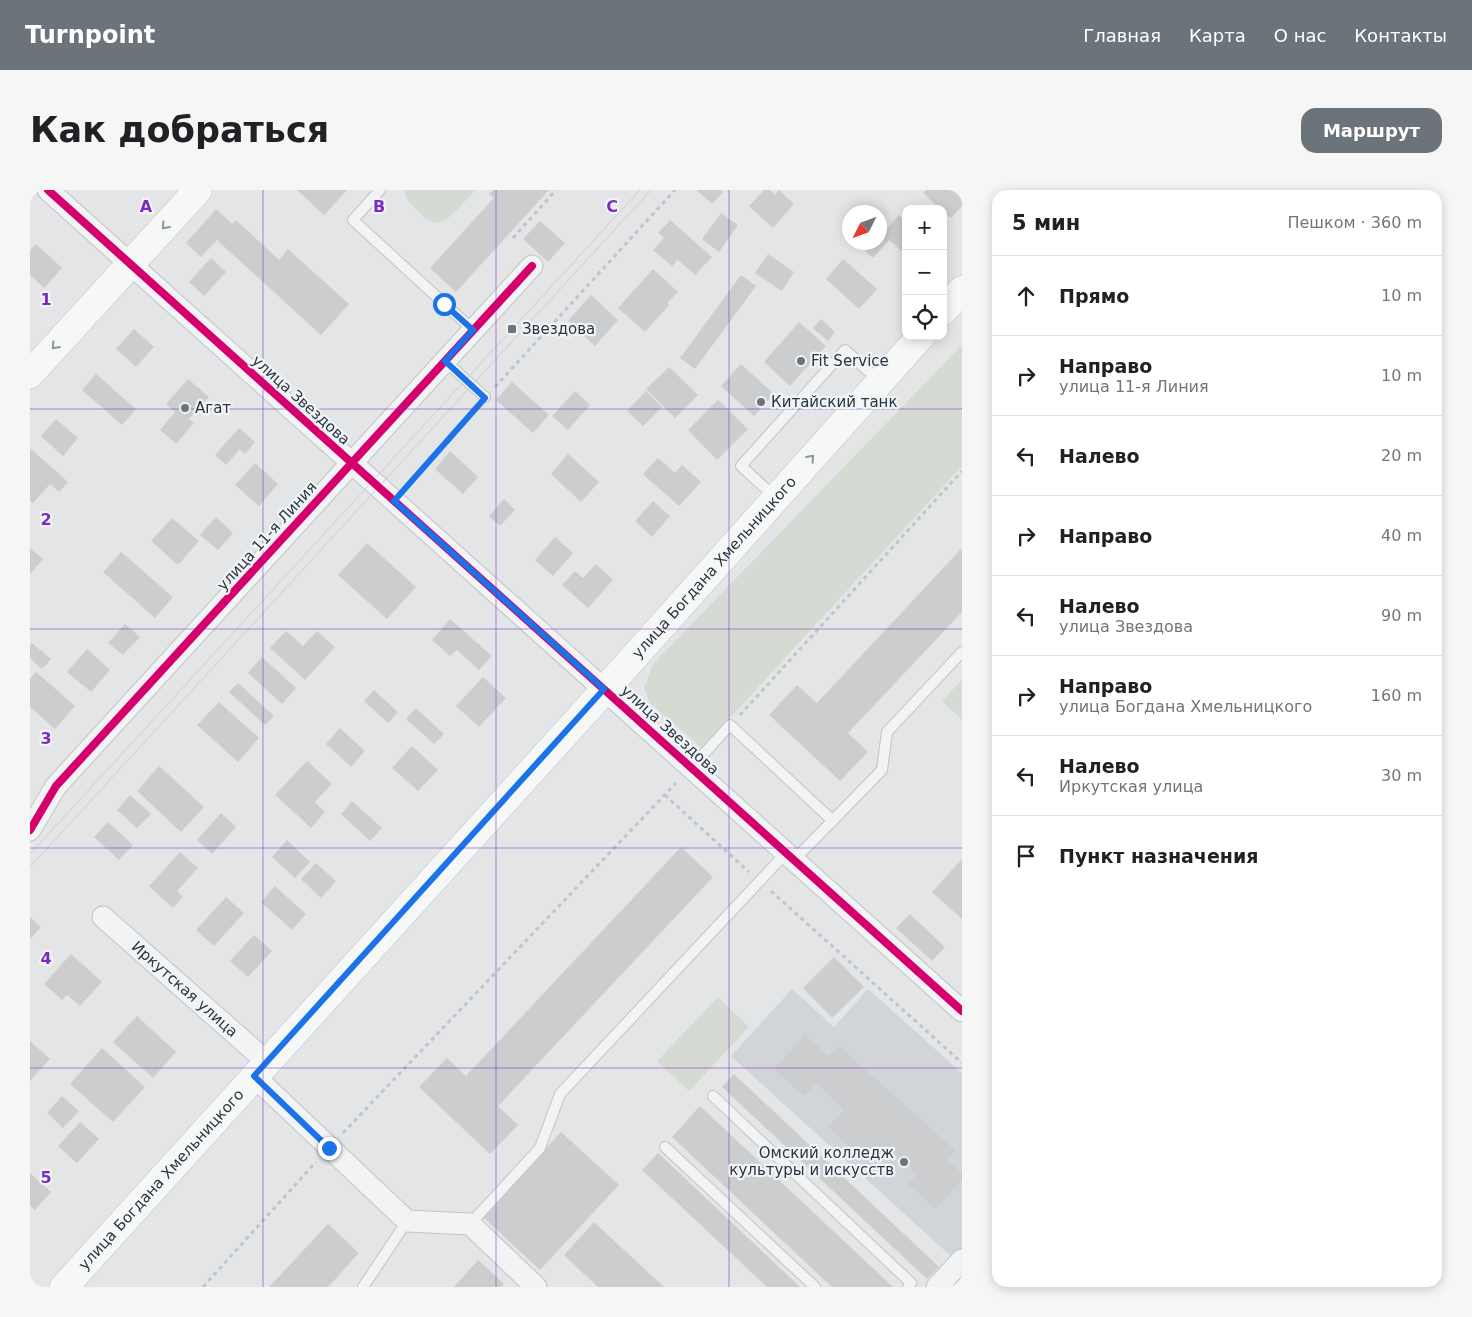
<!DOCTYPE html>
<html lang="ru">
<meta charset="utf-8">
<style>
:root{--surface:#fff;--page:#f6f6f6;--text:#202124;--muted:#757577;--line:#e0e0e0;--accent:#6b737b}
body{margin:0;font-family:"DejaVu Sans",sans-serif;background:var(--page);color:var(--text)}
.controls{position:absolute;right:15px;top:15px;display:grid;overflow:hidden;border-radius:10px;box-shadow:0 2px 12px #0003}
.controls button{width:45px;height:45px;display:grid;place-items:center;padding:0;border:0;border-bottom:1px solid var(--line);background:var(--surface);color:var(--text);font:25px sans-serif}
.compass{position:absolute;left:812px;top:15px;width:45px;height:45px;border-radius:50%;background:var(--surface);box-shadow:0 2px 12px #0003;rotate:228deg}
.stop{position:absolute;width:15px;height:15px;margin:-11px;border:4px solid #1a73e8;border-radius:50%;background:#fff}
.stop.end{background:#1a73e8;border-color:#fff;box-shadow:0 1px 5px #0008}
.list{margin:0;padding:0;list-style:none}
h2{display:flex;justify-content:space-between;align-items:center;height:65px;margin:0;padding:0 20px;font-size:21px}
h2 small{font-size:16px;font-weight:400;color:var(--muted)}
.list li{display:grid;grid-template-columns:32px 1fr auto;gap:15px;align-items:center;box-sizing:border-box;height:80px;padding:0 20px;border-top:1px solid var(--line)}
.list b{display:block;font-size:19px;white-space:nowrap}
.list p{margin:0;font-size:16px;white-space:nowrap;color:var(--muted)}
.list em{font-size:16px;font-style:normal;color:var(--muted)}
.icon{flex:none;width:28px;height:28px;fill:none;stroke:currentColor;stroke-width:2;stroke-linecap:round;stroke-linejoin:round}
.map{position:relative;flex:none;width:932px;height:1097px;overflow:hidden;border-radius:15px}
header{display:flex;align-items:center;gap:30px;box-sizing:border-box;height:70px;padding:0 25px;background:var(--accent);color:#fff}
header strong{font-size:24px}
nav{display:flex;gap:28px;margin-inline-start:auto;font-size:18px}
.intro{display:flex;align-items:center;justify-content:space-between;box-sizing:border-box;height:120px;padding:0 30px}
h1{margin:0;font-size:35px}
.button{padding:12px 22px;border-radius:15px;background:var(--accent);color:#fff;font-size:18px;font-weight:700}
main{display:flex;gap:30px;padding:0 30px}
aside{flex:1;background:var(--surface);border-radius:15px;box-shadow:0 2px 12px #0003}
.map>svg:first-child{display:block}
.built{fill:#d1d5da}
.green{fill:#d5dbd3}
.building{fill:#cbcdcf}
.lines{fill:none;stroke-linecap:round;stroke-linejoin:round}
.lane-casing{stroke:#c1c3c5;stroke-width:12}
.street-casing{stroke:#c1c3c5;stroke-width:23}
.secondary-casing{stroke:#c1c3c5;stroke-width:29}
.path{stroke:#c2c5c8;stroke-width:3;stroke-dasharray:4 4;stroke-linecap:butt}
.lane{stroke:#f2f3f5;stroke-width:10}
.street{stroke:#f2f3f5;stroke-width:21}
.secondary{stroke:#f6f7f7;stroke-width:28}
.tram{stroke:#ccced0;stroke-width:1}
.cycleway-casing{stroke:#f1f4f7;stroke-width:11}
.cycleway{stroke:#d6006c;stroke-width:8}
.oneway{stroke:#90969c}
.route{stroke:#1a73e8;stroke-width:6}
.grid{fill:none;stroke:#7b2cbf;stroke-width:1;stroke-opacity:0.55}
.poi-dot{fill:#6b737b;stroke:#f1f4f7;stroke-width:2}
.labels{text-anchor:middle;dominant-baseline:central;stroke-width:4.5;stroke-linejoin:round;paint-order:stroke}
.poi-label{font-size:15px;fill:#2a3541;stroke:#f1f4f7;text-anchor:start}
.street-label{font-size:15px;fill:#2a3541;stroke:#f1f4f7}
.grid-label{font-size:16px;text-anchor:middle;font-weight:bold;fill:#7b2cbf;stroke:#f1f4f7;stroke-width:4.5;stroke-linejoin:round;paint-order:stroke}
</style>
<header>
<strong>Turnpoint</strong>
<nav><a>Главная</a><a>Карта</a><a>О нас</a><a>Контакты</a></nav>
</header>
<div class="intro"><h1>Как добраться</h1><a class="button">Маршрут</a></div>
<main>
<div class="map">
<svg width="932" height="1097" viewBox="0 0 932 1097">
<rect width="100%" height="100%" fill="#e3e5e7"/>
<!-- built -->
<path class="built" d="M762,799L804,837L838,799L932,883V1060L924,1069L701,866Z"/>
<!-- green -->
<path class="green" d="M375,0H445C435,10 417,37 402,32C396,30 391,24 387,20C380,14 375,9 375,0Z
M932,155V276L672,558L620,513L614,498L623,474Z
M932,490V530L912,511Z
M688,807L719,837L659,901L627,871Z"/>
<!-- building -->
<path class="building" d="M267,0H317L294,25Z
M463,0H519L426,102L400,78L464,8L459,4Z
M666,0H691L693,2L682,14Z
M734,0H740L745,5L749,0L764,14L743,38L719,16Z
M896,0H932V16L921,28L913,22V19H910L893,3Z
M186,19L202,34L206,30L249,70L258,59L319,114L291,145L187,50L171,67L156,53Z
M691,23L708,35L689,62L672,49Z
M869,25L876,31V65L859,50L843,68L828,54L830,52H849V42L852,44Z
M640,30L682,67L665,85L648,70L642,76L623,60L634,48L628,43Z
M510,31L535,53L518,72L493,49Z
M6,54L32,78L14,98L0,85V60Z
M738,64L764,82L752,101L725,83Z
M181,68L196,82L174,106L159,92Z
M813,69L847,99L829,119L796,89Z
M623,79L648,102L637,113L639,115L615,142L588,118Z
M711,85L726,96L665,179L650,168Z
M561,105L588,130L565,156L538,131Z
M791,129L805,142L798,151L783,138Z
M769,132L796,156L760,196L734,172Z
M104,139L124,157L106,177L86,159Z
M711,174L744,204L724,226L691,196Z
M639,177L668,205L645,228L616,199Z
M66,184L106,219L92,235L52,200Z
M158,189L179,207L159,229L164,233L146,254L130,240L145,222L136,214Z
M482,192L519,225L503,243L466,210Z
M545,201L560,215L538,240L522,226Z
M616,201L632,217L613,236L597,221Z
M688,210L718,239L687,270L658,240Z
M26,229L48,248L33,266L11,246Z
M209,238L225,252L215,264L210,259L196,275L185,265Z
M0,258L38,292L29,302L20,294L3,313L0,311Z
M420,261L448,287L433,304L405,279Z
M538,264L569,292L551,312L521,284Z
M628,268L645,283L652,275L671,292L649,316L613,284Z
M225,273L248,294L229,316L205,295Z
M474,309L485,320L470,336L459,326Z
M623,311L640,326L622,347L605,331Z
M186,327L203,343L188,360L170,345Z
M142,328L169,351L148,375L121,351Z
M525,347L543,363L523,386L505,370Z
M337,353L386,397L357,429L308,385Z
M0,358L13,369L0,384Z
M932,358V422L818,543L838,562L810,591L739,525L767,495L787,513Z
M91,362L143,407L125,428L73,382Z
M566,374L583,390L558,418L532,395L545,381L553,388Z
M420,429L462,466L449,480L427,460L420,466L402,450Z
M95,434L110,447L93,465L78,453Z
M256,441L273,456L287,441L305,457L275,490L240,458Z
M2,453L21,469L12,479L0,468V456Z
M57,459L80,480L61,502L37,482Z
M232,467L266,498L252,514L218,483Z
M6,482L45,516L25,539L0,517V489Z
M453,487L476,508L449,537L426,516Z
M208,493L244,526L235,535L199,502Z
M344,500L368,522L358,533L334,511Z
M189,512L229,548L208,572L167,535Z
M386,518L414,544L404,554L376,529Z
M310,538L335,561L321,577L296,554Z
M382,556L408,580L388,601L362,578Z
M277,571L302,594L285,612L295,622L281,638L245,605Z
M129,576L174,617L151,642L107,601Z
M100,605L121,624L107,638L87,620Z
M322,611L352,638L340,651L311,624Z
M191,623L206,637L182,664L167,650Z
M78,632L103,655L89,670L64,647Z
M257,650L280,672L265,688L242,667Z
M651,657L683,687L468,916L488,935L460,964L389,897L417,868L436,886Z
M150,662L168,678L147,701L153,707L143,718L119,696Z
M932,669V729L902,702Z
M286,673L306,691L291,708L271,689Z
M245,696L276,724L262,740L231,712Z
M196,707L214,723L184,756L166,740Z
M880,724L915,757L902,771L866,738Z
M0,727L11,737L0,749Z
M224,745L242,761L218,787L200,771Z
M41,764L72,792L50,816L37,805L32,810L14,794Z
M804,767L834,797L802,828L773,798Z
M107,826L146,862L123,888L83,852Z
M775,845L799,866L809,856L925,960L917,970L932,983V990L906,1019L878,994L887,984L856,956L839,975L798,937L814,919L786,893L774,906L744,879Z
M0,851L20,869L0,891Z
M72,858L115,897L83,932L40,894Z
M704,884L909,1077L897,1089L692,897Z
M32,906L49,921L33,938L17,923Z
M670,916L863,1097H802L642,947Z
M50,932L69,949L47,973L28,956Z
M531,942L589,995L510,1080L453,1027Z
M628,963L770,1097H737L612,980Z
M0,983L21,1002L5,1020L0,1015Z
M564,1032L634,1097H568L534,1065Z
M298,1034L329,1063L298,1097H239Z
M448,1070L474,1094L471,1097H424Z"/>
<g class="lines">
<defs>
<path id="lane" d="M350,0L323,30L443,140
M415,171L455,207
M745,307L711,276L815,160L849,191
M661,578L700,535L803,631
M764,670L852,580L857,542L932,462
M683,906L881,1093L878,1097
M635,957L785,1097
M440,1034L510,958L530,904L756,663
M333,1097L377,1031"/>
<g id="street">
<path d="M18,0L932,821"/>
<path d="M0,640L26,596L502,76"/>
<path id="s1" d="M73,727L237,872"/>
<path d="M224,886L377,1031L440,1034L506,1097"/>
<path d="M907,1097L932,1070"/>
</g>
<g id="secondary">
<path d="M913,121L932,100"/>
<path d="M0,184L168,0"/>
<path id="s2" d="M34,1097L563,513L891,146"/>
</g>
</defs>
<!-- lane casing -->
<use href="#lane" class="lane-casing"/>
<!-- street casing -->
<use href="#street" class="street-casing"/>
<!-- secondary casing -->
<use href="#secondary" class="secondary-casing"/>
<!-- path -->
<path class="path" d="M483,48L526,0
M465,197L645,0
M377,296L446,218
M710,525L932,281
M635,605L719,682
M741,701L932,873
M313,943L646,593
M173,1097L286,972"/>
<!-- lane -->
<use href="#lane" class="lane"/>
<!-- street -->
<use href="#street" class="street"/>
<!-- secondary -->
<use href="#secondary" class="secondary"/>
<!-- tram -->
<path class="tram" d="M0,664L610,0
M0,677L621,0"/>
<defs>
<path id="cycleway" d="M18,0L932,821
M0,640L26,596L502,76"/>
</defs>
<!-- cycleway casing -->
<use href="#cycleway" class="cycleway-casing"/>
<!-- cycleway -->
<use href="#cycleway" class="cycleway"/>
</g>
<!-- one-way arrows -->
<defs><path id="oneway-chevron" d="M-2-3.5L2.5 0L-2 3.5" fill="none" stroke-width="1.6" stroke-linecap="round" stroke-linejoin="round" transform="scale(1.25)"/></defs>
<g class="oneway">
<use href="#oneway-chevron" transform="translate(135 36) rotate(132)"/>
<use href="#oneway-chevron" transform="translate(25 156) rotate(132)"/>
<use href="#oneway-chevron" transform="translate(781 268) rotate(-48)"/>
</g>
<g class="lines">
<!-- route -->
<path class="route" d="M299,958L224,886L574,499L364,311L455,208L415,171L443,140L414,114"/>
</g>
<!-- grid -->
<path class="grid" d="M233,0V1097M466,0V1097M699,0V1097M0,219H932M0,439H932M0,658H932M0,878H932"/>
<!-- markers -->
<g class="poi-dot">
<rect x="477" y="134" width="10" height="10" rx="2.5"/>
<circle cx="771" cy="171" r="5"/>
<circle cx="731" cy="212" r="5"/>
<circle cx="155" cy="218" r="5"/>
<circle cx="874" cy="972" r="5"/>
</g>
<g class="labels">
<!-- poi labels -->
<g class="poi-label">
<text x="492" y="139">Звездова</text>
<text x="781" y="171">Fit Service</text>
<text x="741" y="212">Китайский танк</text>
<text x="165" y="218">Агат</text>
<text x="864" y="963" text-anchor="end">Омский колледж<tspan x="864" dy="17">культуры и искусств</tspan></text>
</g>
<!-- street labels -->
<g class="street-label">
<text transform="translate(271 210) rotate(42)">улица Звездова</text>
<text transform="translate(237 346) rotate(-48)">улица 11-я Линия</text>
<text stroke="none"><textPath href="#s2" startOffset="970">улица Богдана Хмельницкого</textPath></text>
<text transform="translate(640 540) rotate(42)">улица Звездова</text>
<text stroke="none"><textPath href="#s1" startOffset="109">Иркутская улица</textPath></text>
<text stroke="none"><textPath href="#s2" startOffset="145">улица Богдана Хмельницкого</textPath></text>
</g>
</g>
<g class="grid-label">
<text x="116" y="22">A</text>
<text x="349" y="22">B</text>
<text x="582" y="22">C</text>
<text x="16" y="115">1</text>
<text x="16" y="335">2</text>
<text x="16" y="554">3</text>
<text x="16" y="774">4</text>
<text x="16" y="993">5</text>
</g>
</svg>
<div class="controls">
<button>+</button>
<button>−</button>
<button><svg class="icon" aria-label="locate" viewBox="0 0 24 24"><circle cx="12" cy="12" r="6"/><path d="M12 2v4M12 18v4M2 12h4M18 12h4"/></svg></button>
</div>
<svg class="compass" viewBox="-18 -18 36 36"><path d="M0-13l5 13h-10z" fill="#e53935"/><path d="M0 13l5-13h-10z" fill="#757577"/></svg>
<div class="stop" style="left:414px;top:114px"></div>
<div class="stop end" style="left:299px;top:958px"></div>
</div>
<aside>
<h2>5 мин<small>Пешком · 360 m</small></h2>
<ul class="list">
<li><svg class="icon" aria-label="ahead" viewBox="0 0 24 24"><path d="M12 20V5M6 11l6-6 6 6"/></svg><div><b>Прямо</b></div><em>10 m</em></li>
<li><svg class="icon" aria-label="right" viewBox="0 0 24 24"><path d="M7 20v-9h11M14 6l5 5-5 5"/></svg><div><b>Направо</b><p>улица 11-я Линия</p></div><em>10 m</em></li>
<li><svg class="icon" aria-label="left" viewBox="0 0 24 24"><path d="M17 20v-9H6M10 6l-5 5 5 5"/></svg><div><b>Налево</b></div><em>20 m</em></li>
<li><svg class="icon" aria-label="right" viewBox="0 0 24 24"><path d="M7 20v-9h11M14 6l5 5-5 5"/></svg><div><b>Направо</b></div><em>40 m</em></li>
<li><svg class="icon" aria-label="left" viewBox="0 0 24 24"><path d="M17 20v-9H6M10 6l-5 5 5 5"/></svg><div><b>Налево</b><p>улица Звездова</p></div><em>90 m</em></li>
<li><svg class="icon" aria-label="right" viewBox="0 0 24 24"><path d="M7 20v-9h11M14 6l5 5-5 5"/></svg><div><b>Направо</b><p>улица Богдана Хмельницкого</p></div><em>160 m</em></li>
<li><svg class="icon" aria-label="left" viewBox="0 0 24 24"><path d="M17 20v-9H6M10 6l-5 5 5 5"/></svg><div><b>Налево</b><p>Иркутская улица</p></div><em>30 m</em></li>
<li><svg class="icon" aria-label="arrive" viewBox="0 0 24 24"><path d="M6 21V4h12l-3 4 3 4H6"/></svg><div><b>Пункт назначения</b></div></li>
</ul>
</aside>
</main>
